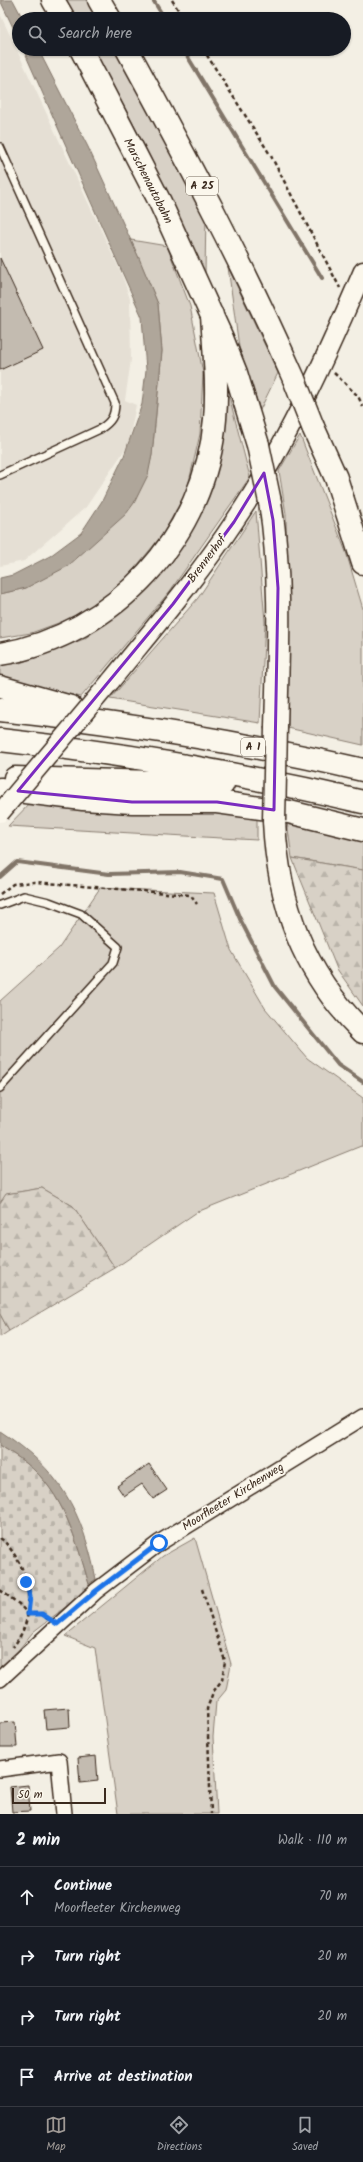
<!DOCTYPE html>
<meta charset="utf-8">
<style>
:root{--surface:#171b24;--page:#20242c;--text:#f1f3f6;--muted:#9ea1a6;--line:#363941;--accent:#9f9995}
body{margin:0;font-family:Kalam,sans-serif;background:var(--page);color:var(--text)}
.scale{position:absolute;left:12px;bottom:10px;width:94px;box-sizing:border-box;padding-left:4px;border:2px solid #3b2a1e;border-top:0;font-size:11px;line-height:14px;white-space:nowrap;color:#3b2a1e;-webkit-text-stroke:3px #fbf7ec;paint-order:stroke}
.stop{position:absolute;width:12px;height:12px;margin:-9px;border:3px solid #1a73e8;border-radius:50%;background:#fff}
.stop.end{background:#1a73e8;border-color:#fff;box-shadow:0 1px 4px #0008}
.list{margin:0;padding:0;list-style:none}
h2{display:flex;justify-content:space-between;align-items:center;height:52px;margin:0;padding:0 16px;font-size:17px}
h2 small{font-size:13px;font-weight:400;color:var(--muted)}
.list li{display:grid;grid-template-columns:26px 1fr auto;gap:12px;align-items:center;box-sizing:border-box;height:60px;padding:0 16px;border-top:1px solid var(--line)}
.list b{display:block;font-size:15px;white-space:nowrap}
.list p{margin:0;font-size:13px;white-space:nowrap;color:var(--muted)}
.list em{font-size:13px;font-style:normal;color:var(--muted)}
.icon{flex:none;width:22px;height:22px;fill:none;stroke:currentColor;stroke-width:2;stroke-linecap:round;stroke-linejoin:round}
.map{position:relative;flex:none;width:363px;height:1814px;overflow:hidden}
.search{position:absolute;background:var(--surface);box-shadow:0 1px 3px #0004;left:12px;right:12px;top:12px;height:44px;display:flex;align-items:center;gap:10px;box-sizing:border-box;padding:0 14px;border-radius:22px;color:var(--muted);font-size:15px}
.sheet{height:292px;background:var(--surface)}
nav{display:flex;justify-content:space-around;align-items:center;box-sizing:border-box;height:56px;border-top:1px solid var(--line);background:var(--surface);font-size:11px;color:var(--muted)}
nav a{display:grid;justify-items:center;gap:2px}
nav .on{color:var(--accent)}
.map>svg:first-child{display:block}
.built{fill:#e5dfd4}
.green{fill:#d8d1c6;stroke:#8a7e72}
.forest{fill:url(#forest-firs);stroke:#8a7e72}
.cemetery{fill:url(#cemetery-stones);stroke:#8a7e72}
.water{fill:#afa69a;stroke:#817468}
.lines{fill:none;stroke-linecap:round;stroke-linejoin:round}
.stream{stroke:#817468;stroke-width:4}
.building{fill:#c3bbb0;stroke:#3b2a1e}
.service-casing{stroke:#3b2a1e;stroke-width:10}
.minor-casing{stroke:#3b2a1e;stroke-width:18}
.tertiary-casing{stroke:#3b2a1e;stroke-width:21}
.motorway-casing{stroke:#3b2a1e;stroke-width:25}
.path{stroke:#3b2a1e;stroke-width:2.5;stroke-dasharray:4 3;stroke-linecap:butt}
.service{stroke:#fbf7ec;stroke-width:7}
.minor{stroke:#fbf7ec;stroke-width:15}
.tertiary{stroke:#fbf7ec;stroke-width:18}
.motorway{stroke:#fbf7ec;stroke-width:22}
.tertiary-bridge-casing{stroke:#3b2a1e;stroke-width:21;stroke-linecap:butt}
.motorway-bridge-casing{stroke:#3b2a1e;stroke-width:25;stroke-linecap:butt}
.tertiary-bridge{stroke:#fbf7ec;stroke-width:18}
.motorway-bridge{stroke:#fbf7ec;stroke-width:22}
.route{stroke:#1a73e8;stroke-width:5}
.marked{fill:none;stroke:#7b2cbf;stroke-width:3;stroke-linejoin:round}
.labels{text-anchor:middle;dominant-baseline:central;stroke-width:3.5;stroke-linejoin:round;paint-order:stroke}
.shield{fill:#fbf7ec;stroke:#75685c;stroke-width:1}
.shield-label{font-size:11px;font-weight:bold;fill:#3b2a1e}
.street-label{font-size:12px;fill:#3b2a1e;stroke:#fbf7ec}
</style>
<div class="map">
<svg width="363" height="1814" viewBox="0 0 363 1814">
<defs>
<pattern id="forest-firs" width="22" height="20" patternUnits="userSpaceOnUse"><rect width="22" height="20" fill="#d8d1c6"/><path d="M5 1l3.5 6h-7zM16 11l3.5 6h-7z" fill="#bab4aa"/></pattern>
<pattern id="cemetery-stones" width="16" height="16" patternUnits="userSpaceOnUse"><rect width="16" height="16" fill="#d8d1c6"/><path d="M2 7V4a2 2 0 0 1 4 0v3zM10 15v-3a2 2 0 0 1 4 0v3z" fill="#bab4aa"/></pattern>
</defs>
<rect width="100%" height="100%" fill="#f3efe4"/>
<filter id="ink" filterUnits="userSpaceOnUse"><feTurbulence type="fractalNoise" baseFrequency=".025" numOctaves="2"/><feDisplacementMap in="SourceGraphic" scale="8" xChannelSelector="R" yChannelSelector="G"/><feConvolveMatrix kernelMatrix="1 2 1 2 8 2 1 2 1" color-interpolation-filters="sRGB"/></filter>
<g filter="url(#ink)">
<!-- built -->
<path class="built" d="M0,14L122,275L130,299L131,360L125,400L136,405L128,445L86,507L24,561L0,566Z"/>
<!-- green -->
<path class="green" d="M65,0H87L98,19H76Z
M93,49H116L206,212L205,274C171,197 134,123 93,49Z
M131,240L167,246L190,306L203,373L200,434L187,490L163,534L126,579L83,614L31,633L0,638V594L26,588L134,503L147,475L152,455L162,351L158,304Z
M228,267L278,373L260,410L239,347Z
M229,396L250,477L170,591L81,697L0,678V665L20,663L84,639L121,611L174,554L208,494L219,452L225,399Z
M300,435L346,552L363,609V745L288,728L286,514L279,471Z
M256,511L265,622L260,723L110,699L198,598Z
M33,800L257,812V840L8,826Z
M287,822L363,839V870L292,858Z
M100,888L214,893L231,950L265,1008L307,1058L363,1098V1147L361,1146L197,1212L115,1268L73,1206L42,1188L7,1194L0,1203V1001L59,948Z
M0,1314L9,1331L0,1337Z
M195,1538L231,1664L226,1690L216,1702L213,1737L217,1814H118L95,1648L65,1636L163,1556Z"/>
<!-- forest -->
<path class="forest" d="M292,858L363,870V1006L337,969Z
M42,1188L73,1206L115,1268L9,1331L0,1314V1203L6,1194Z"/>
<!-- cemetery -->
<path class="cemetery" d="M0,1445C8,1451 17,1456 26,1463C64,1493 76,1540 89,1584V1589L33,1632L12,1658L0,1667Z"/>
<!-- water -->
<path class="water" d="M0,0H13L23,19H19V40Z
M23,49H38L88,147L139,258L158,304L162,351L152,455L148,475L134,503L126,514L68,566L26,588L0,594V578L13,575L50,556L81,533L102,501L124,456L142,404L146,370L142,317Z
M0,1431C60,1470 82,1510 96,1579L89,1584C76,1540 64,1493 26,1463C17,1456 8,1451 0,1445Z"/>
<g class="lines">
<!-- stream -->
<path class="stream" d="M153,0L165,19
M183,49L322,278
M0,877L17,862L109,874L180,872L223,879L240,919L275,987L338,1065L363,1082"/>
</g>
<!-- building -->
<path class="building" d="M0,258L43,350L0,370Z
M149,1464L167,1490L153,1499L142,1484L124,1496L117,1486Z
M69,1708L70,1727L46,1729L44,1710Z
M15,1722L17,1747H0V1723Z
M96,1756L98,1781L80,1783L78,1758Z
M28,1785L30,1811L12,1812L10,1787Z"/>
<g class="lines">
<defs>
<path id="service" d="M0,147L115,403C115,416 111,422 100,429L0,475
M0,905L24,896L49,902L81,914L118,947L113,963L0,1088"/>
<path id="minor" d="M0,1679L96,1591L159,1543L363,1417
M0,1769L59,1761L64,1814"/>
<path id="tertiary" d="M110,682C152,630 197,578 234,522C287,444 326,357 363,271"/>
<path id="motorway" d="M53,0L64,19
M99,0L110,19
M81,49L160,202L222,338L236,373L258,445
M127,49C186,157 244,266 294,379
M313,427L336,478L363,563
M270,502C282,576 278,652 276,727
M0,654C115,635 206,535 215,419C218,384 214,350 212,315
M0,687L71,707
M0,710C122,723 243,742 363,770
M0,740C122,753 244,774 363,802
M15,778L223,784
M0,789L83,799L132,802H217L289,812L363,830
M274,821C278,904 303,973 363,1032"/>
</defs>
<!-- service casing -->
<use href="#service" class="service-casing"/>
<!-- minor casing -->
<use href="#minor" class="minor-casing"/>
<!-- tertiary casing -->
<use href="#tertiary" class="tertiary-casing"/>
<!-- motorway casing -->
<use href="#motorway" class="motorway-casing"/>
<!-- path -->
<path class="path" d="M172,0L184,19
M203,49L271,156L340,288
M334,373L358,396L363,407
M0,894L13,884L35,882L190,895L197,904
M0,1538C6,1542 10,1548 14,1554C33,1582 35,1619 13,1647
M202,1589L225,1661L222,1680L213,1692L207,1709L211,1814
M0,1590L19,1604L28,1614H42L48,1619"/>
<!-- service -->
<use href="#service" class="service"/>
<!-- minor -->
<use href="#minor" class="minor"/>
<!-- tertiary -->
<use href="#tertiary" class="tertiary"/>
<!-- motorway -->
<use href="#motorway" class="motorway"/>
<defs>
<path id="tertiary-bridge" d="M0,813L110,682"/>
<path id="motorway-bridge" d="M294,379L313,427
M258,445L270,502
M274,821L276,727"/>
</defs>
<!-- tertiary-bridge casing -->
<use href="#tertiary-bridge" class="tertiary-bridge-casing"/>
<!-- motorway-bridge casing -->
<use href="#motorway-bridge" class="motorway-bridge-casing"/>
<!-- tertiary-bridge -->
<use href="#tertiary-bridge" class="tertiary-bridge"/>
<!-- motorway-bridge -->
<use href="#motorway-bridge" class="motorway-bridge"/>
</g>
</g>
<g class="lines" filter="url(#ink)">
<!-- route -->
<path class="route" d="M26,1582L30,1597L28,1614H42L57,1624L96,1591L159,1543"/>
</g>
<!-- marked area -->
<path class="marked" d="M264,473L273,520L278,588L274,810L217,802H132L18,791L173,604L234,522Z"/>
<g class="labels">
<!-- shield labels -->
<g class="shield">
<rect x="186" y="177" width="32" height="18" rx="3"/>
<rect x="241" y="738" width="24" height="18" rx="3"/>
</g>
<g class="shield-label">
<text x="202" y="186">A 25</text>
<text x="253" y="747">A 1</text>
</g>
<!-- street labels -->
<g class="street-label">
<text transform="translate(148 181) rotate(63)">Marschenautobahn</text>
<text transform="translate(207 559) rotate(-53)">Brennerhof</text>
<text transform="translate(233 1497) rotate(-32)">Moorfleeter Kirchenweg</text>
</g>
</g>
</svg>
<div class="scale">50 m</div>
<div class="stop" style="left:159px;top:1543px"></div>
<div class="stop end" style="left:26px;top:1582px"></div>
<div class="search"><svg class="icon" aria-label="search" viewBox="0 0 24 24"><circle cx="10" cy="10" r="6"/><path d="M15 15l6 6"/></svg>Search here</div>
</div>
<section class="sheet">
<h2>2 min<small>Walk · 110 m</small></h2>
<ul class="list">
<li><svg class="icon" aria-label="ahead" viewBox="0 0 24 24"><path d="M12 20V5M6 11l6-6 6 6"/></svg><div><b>Continue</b><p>Moorfleeter Kirchenweg</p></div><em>70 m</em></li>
<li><svg class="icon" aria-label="right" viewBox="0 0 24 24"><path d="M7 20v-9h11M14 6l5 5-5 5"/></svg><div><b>Turn right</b></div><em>20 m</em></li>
<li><svg class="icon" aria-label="right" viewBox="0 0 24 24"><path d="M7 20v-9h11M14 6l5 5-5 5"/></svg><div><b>Turn right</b></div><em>20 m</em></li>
<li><svg class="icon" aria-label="arrive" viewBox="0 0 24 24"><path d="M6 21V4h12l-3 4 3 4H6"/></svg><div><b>Arrive at destination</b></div></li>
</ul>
</section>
<nav>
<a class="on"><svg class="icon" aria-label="map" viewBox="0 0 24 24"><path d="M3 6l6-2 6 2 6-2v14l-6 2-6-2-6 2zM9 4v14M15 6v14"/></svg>Map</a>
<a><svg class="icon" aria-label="directions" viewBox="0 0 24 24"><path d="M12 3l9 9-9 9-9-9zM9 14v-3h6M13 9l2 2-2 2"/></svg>Directions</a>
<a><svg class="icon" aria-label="saved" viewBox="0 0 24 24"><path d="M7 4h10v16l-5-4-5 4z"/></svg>Saved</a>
</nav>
